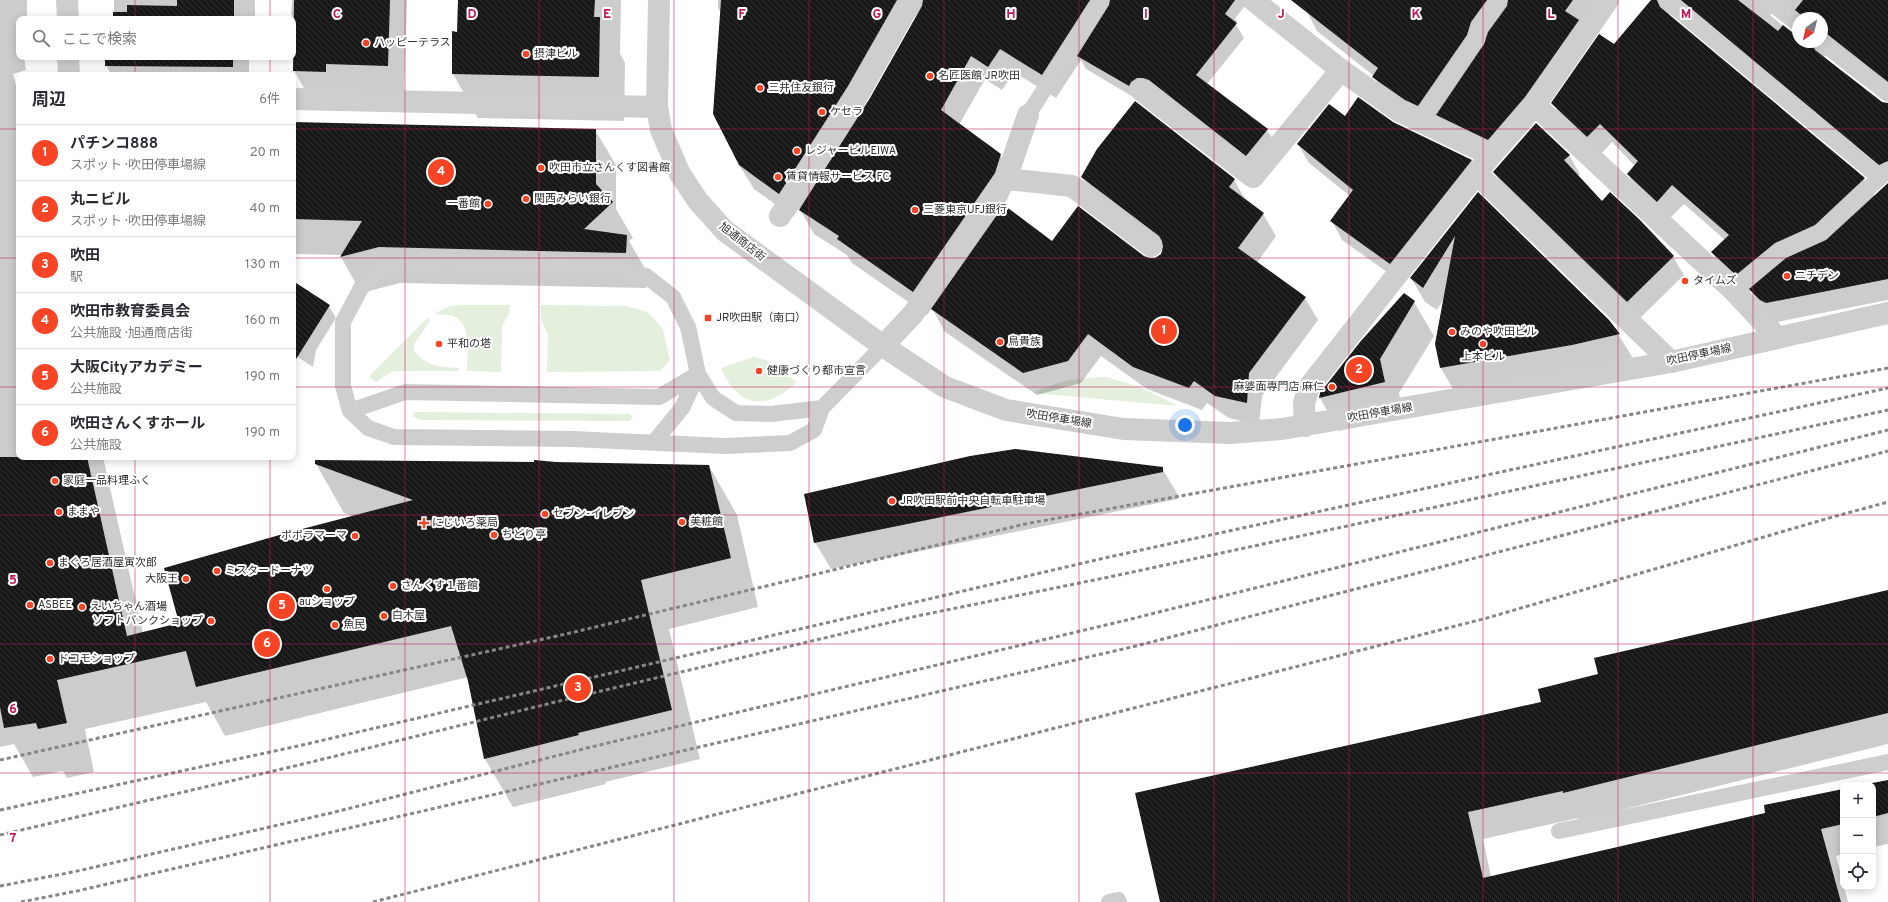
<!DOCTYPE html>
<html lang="ja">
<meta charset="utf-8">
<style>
:root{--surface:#fff;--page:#f7f7f7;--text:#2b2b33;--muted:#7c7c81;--line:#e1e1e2;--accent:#f74424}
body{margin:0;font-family:Overpass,"Noto Sans JP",sans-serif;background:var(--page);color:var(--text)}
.controls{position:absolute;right:12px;bottom:12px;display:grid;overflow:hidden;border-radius:8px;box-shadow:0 2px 10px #0003}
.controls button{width:36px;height:36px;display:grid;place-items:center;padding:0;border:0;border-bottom:1px solid var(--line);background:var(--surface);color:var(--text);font:20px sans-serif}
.compass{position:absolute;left:1792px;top:12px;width:36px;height:36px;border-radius:50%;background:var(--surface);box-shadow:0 2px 10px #0003;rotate:214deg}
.you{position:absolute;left:1185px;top:425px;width:14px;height:14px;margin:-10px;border:3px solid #fff;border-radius:50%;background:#1a73e8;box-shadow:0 0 0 6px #1a73e833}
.badge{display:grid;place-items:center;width:26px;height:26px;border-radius:50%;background:var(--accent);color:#fff;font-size:13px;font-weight:700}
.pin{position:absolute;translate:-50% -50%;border:2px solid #fff;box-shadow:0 1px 4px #0006}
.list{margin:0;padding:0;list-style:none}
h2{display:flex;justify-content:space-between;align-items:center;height:52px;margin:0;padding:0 16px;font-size:17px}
h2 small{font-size:13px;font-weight:400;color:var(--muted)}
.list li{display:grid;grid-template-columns:26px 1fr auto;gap:12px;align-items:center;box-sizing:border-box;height:56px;padding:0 16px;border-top:1px solid var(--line)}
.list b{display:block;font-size:15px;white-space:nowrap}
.list p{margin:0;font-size:13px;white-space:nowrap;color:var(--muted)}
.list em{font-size:13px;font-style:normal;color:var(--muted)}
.icon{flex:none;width:22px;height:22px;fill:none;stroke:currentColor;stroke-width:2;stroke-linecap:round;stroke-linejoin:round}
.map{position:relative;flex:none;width:1888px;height:902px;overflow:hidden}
.search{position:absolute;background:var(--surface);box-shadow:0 2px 10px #0003;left:16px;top:16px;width:280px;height:44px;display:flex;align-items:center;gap:10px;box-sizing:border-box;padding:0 14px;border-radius:8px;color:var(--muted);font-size:15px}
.panel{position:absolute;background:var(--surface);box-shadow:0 2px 10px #0003;left:16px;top:72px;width:280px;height:388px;border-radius:8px}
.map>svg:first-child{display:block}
.green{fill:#e4efde}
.shadow{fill:#0003;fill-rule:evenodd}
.building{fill:url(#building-back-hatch)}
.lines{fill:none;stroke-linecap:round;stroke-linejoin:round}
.service{stroke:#cecece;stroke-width:16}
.minor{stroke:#cecece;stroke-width:22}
.tertiary{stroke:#cecece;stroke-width:22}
.rail{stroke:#868686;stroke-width:3;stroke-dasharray:4 3;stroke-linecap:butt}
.grid{fill:none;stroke:#c2185b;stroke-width:1;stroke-opacity:0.55}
.poi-dot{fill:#f74424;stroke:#fff;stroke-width:1.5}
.labels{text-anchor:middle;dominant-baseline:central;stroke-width:4;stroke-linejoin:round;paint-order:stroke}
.poi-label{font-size:11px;fill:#313131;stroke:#fff;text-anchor:start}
.street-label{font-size:11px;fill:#313131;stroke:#fff}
.grid-label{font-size:13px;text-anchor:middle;font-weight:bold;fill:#c2185b;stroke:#fff;stroke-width:4;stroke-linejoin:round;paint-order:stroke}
</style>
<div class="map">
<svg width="1888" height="902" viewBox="0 0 1888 902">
<defs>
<pattern id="building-back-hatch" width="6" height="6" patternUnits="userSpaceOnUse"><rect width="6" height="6" fill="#181818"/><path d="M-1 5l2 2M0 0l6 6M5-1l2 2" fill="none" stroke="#313131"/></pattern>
</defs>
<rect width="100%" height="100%" fill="#fff"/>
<!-- green -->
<path class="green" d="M460,305H510L509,314L502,326L501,372L467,371C467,346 474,310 437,315L436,313L447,307Z
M541,305L626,306L648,312L663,329L670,360L660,371L547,372L548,335L541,319Z
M428,317L430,321L414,344V351C430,368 437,366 459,368V371H393L376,382L369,377Z
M753,357L766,360L797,382C766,411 739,409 721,368Z
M1107,377L1140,387L1178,406L1033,393C1060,380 1078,378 1107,377Z
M415,412L630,414L633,418L629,421L420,420L412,416Z"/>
<!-- shadow -->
<path class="shadow" d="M0,0H27V19H19V57H24L26,70L13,74L19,97V457H103L143,633L180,624L354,516L344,513L316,464L556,463L709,466L737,515L758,607L669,629L700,759L605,782L606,784L513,807L485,759L468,677L225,736L206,702L85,729L94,772L67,778L63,771L33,777L14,744L0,747Z
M114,0H255V19H106L114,18Z
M292,0H407L404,94L311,100L294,71V19L291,14Z
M459,0H621L620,53L625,63L624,121L478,118L453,74L458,33Z
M718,0H1249L1235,19L1237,21L1235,23L1244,38L1207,84L1267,130L1275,143L1255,169L1086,69L1081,60L1056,98L1014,72L1002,90L985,79L959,125L1000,155L1014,179L1008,198L1003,205L1052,243L1150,259H1156L1162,254L1163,251L1095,199L1082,177L1234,180L1247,202L1263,214L1276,236L1257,263L1305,298L1318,320L1262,396L1259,425L1229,418L1207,403L1202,410L1147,389L1101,356L1081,383L1037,395L945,332L932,308L927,315L852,263L847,255L814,234L799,208L793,217L754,189L739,165L721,13L718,8ZM918,13L864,109L863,108L914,18Z
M1313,0H1598L1500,160L1449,135L1437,116L1430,126L1385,97L1374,76L1317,31L1306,10ZM1487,37L1485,45L1480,51L1483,43Z
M1652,0H1888V92L1829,52L1824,57L1882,102L1888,104V181L1684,12L1670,13L1669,16L1864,179L1875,197L1888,184V300L1777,322L1762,309L1751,291L1747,294L1723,272L1712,252L1725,240L1684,204L1668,220L1639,193L1628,174L1635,166L1612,142L1599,156L1564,123L1553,103L1614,46ZM1775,10L1798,18H1822V42H1798V33H1792L1770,15Z
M106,57H249V75H111L106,65Z
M1345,118L1393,123L1471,160L1482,179L1401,282L1342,240L1332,221L1350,196L1309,163L1298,144Z
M293,123L595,130L616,165V209L633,238L629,241L647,272L646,288L400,283L361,293L341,257L342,255L293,254Z
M1569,155L1580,174L1578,176L1602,202L1639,221L1673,257L1684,275L1638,320L1505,191L1494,172Z
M1478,194L1609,320L1633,358L1454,391L1441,368L1444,298L1437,310L1425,302L1411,278Z
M293,282L329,306L336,318L316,350L313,367L293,354Z
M1414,302L1434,336L1399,393L1403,416L1339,431L1320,398Z
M1162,468L1178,495V499L831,569L815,542Z
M1888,591V744L1580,820L1578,818L1483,839L1491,877L1801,805L1843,790V854L1836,856L1848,902H1161L1599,674Z
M1888,781V844L1873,847V785H1867Z"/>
<!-- building -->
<path class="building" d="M177,0H234V19H105V16L113,17V12H127V5L177,6Z
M294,0H390L388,66L326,64V72L293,71Z
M458,0H595L594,17H600L599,77L452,74V31L457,32Z
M721,0H897L848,86L779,194L739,165L713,114Z
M923,0H1090L1042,75L1000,49L988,67L971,56L941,110L1001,154L995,173L913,292L837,239L839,236L799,210L870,98L922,6Z
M1110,0H1235L1225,14L1237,23L1196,75L1268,129L1246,156L1149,80L1143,78H1137L1131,82L1129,86L1077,56L1109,5Z
M1291,0H1487L1471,22L1467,35L1418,106L1405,100L1372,77L1378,68Z
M1508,0H1573L1565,11L1579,20L1525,97L1488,140L1436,115L1484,44L1488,32L1507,6Z
M1651,0H1657L1660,7L1865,178L1815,225L1775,243L1736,275L1711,252L1729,235L1672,185L1657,202L1627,174L1638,161L1600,124L1587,137L1551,103L1599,34L1614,44Z
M1681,0H1738L1778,31L1783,25L1792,32L1798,33V42H1812L1815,50L1882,102L1888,103V161L1879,165Z
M1803,0H1888V82L1827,34L1822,33V18H1805L1795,10Z
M105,57H233V67L105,66Z
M1358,97L1393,122L1472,160L1390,264L1330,221L1353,190L1297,144L1329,104L1345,116Z
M1135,101L1235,179L1229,187L1264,213L1238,248L1306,297L1249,373L1247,403L1215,396L1194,381L1189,388L1133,367L1088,334L1068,361L1023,373L931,309L1004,205L1052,241L1078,206L1144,256L1150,258H1155L1161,254L1163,247L1162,241L1159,236L1081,177L1097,149Z
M293,122L596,129V184L613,202L584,229L627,235L626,253L379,247L340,257L362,221L293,219Z
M1536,123L1570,155L1564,160L1602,201L1610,192L1640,220L1674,256L1627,302L1493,172Z
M1888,183V279L1766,303L1760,300L1749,289L1786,258L1826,240Z
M1478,192L1609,320L1620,334L1572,345L1440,368L1435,344L1455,236L1423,288L1410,278Z
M293,281L330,305L293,364Z
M1404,293L1415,301L1380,359L1385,382L1319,398L1320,393L1360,342Z
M1015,449L1163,467V472L814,543L804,494L970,456Z
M0,457H87L127,636L179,623L164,568L283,534L413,500L315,464V460L534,462V460L556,462L709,465L731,558L641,580L672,710L578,733L579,735L484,759L468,681L451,626L196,687L186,651L57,680L67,723L38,729L36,723L4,728L0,707Z
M1888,590V713L1563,793V791L1468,812L1483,878L1765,813L1764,805L1843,789V824L1821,829L1841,902H1160L1135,793L1541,702L1538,689L1598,674L1594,658Z
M1888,780V813L1873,817V785H1862Z"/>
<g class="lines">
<!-- service -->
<path class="service" d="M1666,0L1880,178
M1767,0L1798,24
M1821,42L1888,94
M1028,115L1101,0
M1420,121L1476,39L1479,28L1499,0
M1733,290L1781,250L1820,233L1888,170
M822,408L771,414L736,413L713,398L698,374L688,327L673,297L646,276L611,268L505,263L423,262L385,264L361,288L343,322V386L350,411L368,428L394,437L572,439L725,446L790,443L814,430L822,408L883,346
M350,411L405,392L659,397L698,374
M654,442L682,408L698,374
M1559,831L1888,762
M1109,902L1118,900L1119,902"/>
<!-- minor -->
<path class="minor" d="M1253,0L1341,70L1399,111L1491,155
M1141,90L1253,177L1341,70
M293,99L657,107
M1535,105L1733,290L1778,338
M1477,174L1671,362
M1006,179L1072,186L1151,246
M780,216L859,92L911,0
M883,346L913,314L1006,179L1028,115
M1305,426L1304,403L1309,387L1491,155L1535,105L1608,0"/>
<!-- tertiary -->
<path class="tertiary" d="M67,0L68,19
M659,0L657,107L661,130L680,174L698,201L725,231L883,346L945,387L1006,410L1124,429L1230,433L1282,429L1671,362L1888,313
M68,57L69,75"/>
<!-- rail -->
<path class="rail" d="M0,760L566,634L1025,524L1888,368
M0,810L298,746L1109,557L1888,388
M0,835L299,765L580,696L917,616L1114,576L1888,410
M0,886L73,872L331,813L591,747L1127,620L1888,430
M21,902L77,891L1136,646L1888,451
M373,902L1487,618L1829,518L1888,502"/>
</g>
<!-- grid -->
<path class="grid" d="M135,0V19M270,0V19M405,0V902M539,0V902M674,0V902M809,0V902M944,0V902M1079,0V902M1214,0V902M1349,0V902M1483,0V902M1618,0V902M1753,0V902M135,57V75M270,57V75M0,129H19M293,129H1888M0,258H19M293,258H1888M0,387H19M293,387H1888M135,457V902M270,457V902M0,515H1888M0,644H1888M0,773H1888"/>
<!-- markers -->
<g class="poi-dot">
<circle cx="366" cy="43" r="4"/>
<circle cx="526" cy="54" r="4"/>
<circle cx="930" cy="76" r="4"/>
<circle cx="760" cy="88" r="4"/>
<circle cx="822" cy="112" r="4"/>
<circle cx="797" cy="151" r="4"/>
<circle cx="541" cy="168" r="4"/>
<circle cx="778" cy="177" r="4"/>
<circle cx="526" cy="199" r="4"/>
<circle cx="488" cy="204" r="4"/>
<circle cx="915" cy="210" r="4"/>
<circle cx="1787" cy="276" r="4"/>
<circle cx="1685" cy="281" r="4"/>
<rect x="704" y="314" width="8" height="8" rx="2"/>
<circle cx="1452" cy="332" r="4"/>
<circle cx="1000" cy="342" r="4"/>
<circle cx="439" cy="344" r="4"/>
<circle cx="1483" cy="344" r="4"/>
<circle cx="759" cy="371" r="4"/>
<circle cx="1332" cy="387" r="4"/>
<circle cx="55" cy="481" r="4"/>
<circle cx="892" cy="501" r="4"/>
<circle cx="59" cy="512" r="4"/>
<circle cx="545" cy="514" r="4"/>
<circle cx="682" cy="522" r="4"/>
<path d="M422 517h4v4h4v4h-4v4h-4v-4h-4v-4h4z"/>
<circle cx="494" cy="535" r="4"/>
<circle cx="355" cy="536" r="4"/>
<circle cx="50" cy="563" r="4"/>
<circle cx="217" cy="571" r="4"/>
<circle cx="186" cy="579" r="4"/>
<circle cx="393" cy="586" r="4"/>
<circle cx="327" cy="589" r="4"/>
<circle cx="30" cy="605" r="4"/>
<circle cx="82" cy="607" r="4"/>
<circle cx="384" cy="616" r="4"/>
<circle cx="211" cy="621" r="4"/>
<circle cx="335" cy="625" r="4"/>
<circle cx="50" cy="659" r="4"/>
</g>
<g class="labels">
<!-- poi labels -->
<g class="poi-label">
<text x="374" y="43">ハッピーテラス</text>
<text x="534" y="54">摂津ビル</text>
<text x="938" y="76">名匠医館 JR吹田</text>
<text x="768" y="88">三井住友銀行</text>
<text x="830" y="112">ケセラ</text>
<text x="805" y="151">レジャービルEIWA</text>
<text x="549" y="168">吹田市立さんくす図書館</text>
<text x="786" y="177">賃貸情報サービス FC</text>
<text x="534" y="199">関西みらい銀行</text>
<text x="480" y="204" text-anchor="end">一番館</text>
<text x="923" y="210">三菱東京UFJ銀行</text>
<text x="1795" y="276">ニチデン</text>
<text x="1693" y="281">タイムズ</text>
<text x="716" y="318">JR吹田駅（南口）</text>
<text x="1460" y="332">みのや吹田ビル</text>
<text x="1008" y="342">鳥貴族</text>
<text x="447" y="344">平和の塔</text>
<text x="1483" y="357" text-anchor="middle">上本ビル</text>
<text x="767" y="371">健康づくり都市宣言</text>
<text x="1324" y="387" text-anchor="end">麻婆面専門店 麻仁</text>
<text x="63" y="481">家庭一品料理ふく</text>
<text x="900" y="501">JR吹田駅前中央自転車駐車場</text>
<text x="67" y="512">ままや</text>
<text x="553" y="514">セブン-イレブン</text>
<text x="690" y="522">美粧館</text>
<text x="432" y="523">にじいろ薬局</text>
<text x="502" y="535">ちどり亭</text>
<text x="347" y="536" text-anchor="end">ポポラマーマ</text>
<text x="58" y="563">まぐろ居酒屋寅次郎</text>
<text x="225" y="571">ミスタードーナツ</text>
<text x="178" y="579" text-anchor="end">大阪王</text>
<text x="401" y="586">さんくす１番館</text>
<text x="327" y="602" text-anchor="middle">auショップ</text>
<text x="38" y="605">ASBEE</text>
<text x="90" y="607">えいちゃん酒場</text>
<text x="392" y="616">白木屋</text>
<text x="203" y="621" text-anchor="end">ソフトバンクショップ</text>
<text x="343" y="625">魚民</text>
<text x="58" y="659">ドコモショップ</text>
</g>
<!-- street labels -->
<g class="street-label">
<text transform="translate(742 242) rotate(38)">旭通商店街</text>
<text transform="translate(1699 355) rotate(-12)">吹田停車場線</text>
<text transform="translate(1380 413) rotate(-10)">吹田停車場線</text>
<text transform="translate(1059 419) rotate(9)">吹田停車場線</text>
</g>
</g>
<g class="grid-label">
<text x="337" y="18">C</text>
<text x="472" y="18">D</text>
<text x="607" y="18">E</text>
<text x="742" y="18">F</text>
<text x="877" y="18">G</text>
<text x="1011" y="18">H</text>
<text x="1146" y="18">I</text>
<text x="1281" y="18">J</text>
<text x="1416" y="18">K</text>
<text x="1551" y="18">L</text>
<text x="1686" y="18">M</text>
<text x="13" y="584">5</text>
<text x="13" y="713">6</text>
<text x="13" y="842">7</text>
</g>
</svg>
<div class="controls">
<button>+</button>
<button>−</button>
<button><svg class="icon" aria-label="locate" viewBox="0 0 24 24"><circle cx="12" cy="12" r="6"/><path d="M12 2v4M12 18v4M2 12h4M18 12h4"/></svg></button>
</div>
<svg class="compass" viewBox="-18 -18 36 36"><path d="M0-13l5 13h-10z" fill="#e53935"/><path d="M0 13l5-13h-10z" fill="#7c7c81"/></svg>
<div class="you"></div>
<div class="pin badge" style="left:1164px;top:331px">1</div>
<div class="pin badge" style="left:1359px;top:370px">2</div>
<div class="pin badge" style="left:578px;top:688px">3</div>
<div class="pin badge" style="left:441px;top:172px">4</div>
<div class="pin badge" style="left:282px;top:606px">5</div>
<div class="pin badge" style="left:267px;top:644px">6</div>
<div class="search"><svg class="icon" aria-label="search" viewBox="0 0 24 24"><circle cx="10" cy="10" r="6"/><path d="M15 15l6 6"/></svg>ここで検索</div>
<section class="panel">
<h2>周辺<small>6件</small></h2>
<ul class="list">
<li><span class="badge">1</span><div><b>パチンコ888</b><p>スポット · 吹田停車場線</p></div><em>20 m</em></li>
<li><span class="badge">2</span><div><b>丸ニビル</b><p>スポット · 吹田停車場線</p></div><em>40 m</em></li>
<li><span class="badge">3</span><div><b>吹田</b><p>駅</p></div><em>130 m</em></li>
<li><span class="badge">4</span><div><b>吹田市教育委員会</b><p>公共施設 · 旭通商店街</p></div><em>160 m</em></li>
<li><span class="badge">5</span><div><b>大阪Cityアカデミー</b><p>公共施設</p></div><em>190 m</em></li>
<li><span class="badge">6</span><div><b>吹田さんくすホール</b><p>公共施設</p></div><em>190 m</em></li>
</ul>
</section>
</div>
